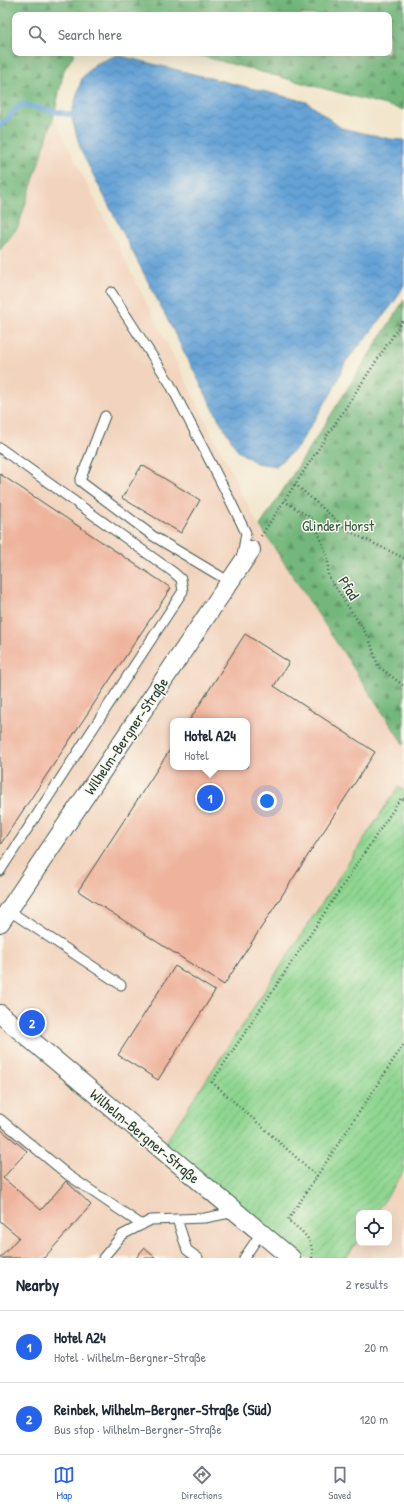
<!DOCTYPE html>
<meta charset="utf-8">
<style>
:root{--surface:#fff;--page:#f6f6f7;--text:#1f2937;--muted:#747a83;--line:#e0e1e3;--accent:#2563eb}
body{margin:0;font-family:"Patrick Hand",sans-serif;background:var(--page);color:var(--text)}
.controls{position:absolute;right:12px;bottom:12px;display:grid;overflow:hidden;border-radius:8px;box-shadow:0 4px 16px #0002}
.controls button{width:36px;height:36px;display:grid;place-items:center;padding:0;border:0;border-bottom:1px solid var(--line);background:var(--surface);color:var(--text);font:20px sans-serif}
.you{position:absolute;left:267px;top:801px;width:14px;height:14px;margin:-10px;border:3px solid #fff;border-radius:50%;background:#1a73e8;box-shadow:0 0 0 6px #1a73e833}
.badge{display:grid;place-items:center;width:26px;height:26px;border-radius:50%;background:var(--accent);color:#fff;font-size:13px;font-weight:700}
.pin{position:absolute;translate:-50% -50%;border:2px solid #fff;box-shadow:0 1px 4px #0006}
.popup{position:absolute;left:170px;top:718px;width:80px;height:52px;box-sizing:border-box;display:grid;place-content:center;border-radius:8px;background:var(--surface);filter:drop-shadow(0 1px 3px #0005);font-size:13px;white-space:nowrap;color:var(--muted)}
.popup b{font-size:15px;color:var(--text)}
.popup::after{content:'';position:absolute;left:50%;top:100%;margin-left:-8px;border:8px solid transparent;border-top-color:var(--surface)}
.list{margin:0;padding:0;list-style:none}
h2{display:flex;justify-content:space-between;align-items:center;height:52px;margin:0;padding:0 16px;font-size:17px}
h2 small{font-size:13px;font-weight:400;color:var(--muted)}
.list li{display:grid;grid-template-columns:26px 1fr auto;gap:12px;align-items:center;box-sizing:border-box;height:72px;padding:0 16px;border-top:1px solid var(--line)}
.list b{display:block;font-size:15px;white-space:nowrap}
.list p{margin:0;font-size:13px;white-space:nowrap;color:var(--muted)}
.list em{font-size:13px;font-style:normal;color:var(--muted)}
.icon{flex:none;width:22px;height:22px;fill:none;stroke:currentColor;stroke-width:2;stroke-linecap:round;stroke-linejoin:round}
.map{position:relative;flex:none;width:404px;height:1258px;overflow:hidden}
.search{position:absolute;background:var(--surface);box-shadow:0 4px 16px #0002;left:12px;right:12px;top:12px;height:44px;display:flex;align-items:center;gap:10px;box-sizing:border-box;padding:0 14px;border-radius:8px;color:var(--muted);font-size:15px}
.sheet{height:196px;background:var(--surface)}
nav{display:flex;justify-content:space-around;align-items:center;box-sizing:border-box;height:56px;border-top:1px solid var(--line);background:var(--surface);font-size:11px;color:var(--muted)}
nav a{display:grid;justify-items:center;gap:2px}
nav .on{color:var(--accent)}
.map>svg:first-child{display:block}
.built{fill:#f2d4be;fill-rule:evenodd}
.forest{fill:url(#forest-firs);stroke:#497a58}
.garden{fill:url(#garden-furrows);stroke:#578a62}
.water{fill:url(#water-waves);stroke:#427085}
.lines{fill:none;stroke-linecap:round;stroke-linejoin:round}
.stream{stroke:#65a2d6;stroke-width:5.5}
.building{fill:#eeb39c}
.lane-casing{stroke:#3f564b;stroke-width:11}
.street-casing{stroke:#3f564b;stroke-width:20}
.path{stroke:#3f564b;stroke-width:2.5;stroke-dasharray:1 3;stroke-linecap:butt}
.lane{stroke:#fff;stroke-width:9}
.street{stroke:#fff;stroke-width:18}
.labels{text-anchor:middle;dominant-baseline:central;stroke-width:3;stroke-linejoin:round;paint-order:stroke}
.park-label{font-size:15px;fill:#355c47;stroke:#fbf7ec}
.street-label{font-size:15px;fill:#1f3d34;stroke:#fbf7ec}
</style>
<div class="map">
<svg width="404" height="1258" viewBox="0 0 404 1258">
<defs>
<pattern id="forest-firs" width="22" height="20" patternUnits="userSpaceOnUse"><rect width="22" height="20" fill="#73b77b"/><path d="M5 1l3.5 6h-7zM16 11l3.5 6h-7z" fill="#5e9666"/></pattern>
<pattern id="garden-furrows" width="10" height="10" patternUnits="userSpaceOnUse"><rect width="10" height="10" fill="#8fd691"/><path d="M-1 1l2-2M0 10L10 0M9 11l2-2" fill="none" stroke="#74af77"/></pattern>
<pattern id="water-waves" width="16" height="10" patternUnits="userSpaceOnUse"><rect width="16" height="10" fill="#65a2d6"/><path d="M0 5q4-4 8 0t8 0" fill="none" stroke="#5385ae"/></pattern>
</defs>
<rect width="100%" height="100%" fill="#fbf7ec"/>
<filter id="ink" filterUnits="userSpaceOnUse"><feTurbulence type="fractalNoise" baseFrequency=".025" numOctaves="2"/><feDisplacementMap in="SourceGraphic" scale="8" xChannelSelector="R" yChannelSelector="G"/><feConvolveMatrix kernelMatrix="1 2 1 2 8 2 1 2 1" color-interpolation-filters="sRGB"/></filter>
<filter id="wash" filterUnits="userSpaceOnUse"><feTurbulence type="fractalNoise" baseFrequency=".012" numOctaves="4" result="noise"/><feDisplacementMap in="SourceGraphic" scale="16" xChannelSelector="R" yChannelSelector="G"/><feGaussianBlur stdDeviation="0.9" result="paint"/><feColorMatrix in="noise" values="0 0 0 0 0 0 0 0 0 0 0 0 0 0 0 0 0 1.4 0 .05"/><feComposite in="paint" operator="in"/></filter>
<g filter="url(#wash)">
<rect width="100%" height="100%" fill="#f2e7cd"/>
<!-- built -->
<path class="built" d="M54,118L259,527L282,560L404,745V1258H0V250L18,227ZM173,721H247V767H173ZM359,1213H389V1243H359Z"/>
<!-- forest -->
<path class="forest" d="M0,0H404V110L190,53H389V15H15V53H75L64,70L54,116L18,227L0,250Z
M404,300V745L260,526Z"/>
<!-- garden -->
<path class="garden" d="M398,787L404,790V1171L376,1213H359V1239L346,1258H291L161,1149Z"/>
<!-- water -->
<path class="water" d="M117,55L307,102L341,128L390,139L404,140V285L395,301L365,339L346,361L332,392L297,448L276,466L256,463L238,451L217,416L81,151L71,115L82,78L95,64Z"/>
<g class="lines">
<!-- stream -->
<path class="stream" d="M0,126L21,104L71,115"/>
</g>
<g id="blocks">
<!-- building -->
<path class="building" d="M142,465L200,500L181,533L122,498Z
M0,474L171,588L0,845Z
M245,634L289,662L274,686L375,752L224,985L78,891L173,745V767H247V721H189Z
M175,966L215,991L158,1080L118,1055Z
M0,1129L27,1151L3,1178L41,1210L66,1181L91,1205L44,1258H0L19,1237L0,1221Z
M144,1248L156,1258H136Z"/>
</g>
</g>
<g filter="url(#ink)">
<use href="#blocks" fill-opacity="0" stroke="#3f564b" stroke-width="1"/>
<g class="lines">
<defs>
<path id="lane" d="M111,292L169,382L229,498L246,533L242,556
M105,416L80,481L153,536L230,582
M0,448L173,572L181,579L183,591L0,871
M8,910L121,985
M0,1119L68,1175L142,1225
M177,1219L187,1250L198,1258
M103,1258L122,1235L151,1220L205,1218L235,1212
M244,1258L261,1233"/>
<path id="street" d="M0,923L251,550
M0,1014L291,1258"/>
</defs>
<!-- lane casing -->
<use href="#lane" class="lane-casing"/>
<!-- street casing -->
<use href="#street" class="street-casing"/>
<!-- path -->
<path class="path" d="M295,484L350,532L404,558
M284,501L313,519L328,558V576L369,638L378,666L404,686
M261,536L404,319
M317,1176L212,1082L401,798L404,800
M312,1258C314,1238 301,1231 288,1220L404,1044"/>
<!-- lane -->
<use href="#lane" class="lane"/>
<!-- street -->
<use href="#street" class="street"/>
</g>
</g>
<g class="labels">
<!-- park labels -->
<g class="park-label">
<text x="338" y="525">Glinder Horst</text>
</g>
<!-- street labels -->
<g class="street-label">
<text transform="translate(349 588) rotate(57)">Pfad</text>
<text transform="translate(126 736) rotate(-56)">Wilhelm-Bergner-Straße</text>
<text transform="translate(145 1136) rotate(40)">Wilhelm-Bergner-Straße</text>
</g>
</g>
</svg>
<div class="controls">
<button><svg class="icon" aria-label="locate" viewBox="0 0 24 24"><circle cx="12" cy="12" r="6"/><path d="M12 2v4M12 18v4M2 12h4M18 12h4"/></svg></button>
</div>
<div class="you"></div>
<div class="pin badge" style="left:210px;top:798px">1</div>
<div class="popup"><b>Hotel A24</b>Hotel</div>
<div class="pin badge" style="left:32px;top:1023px">2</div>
<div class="search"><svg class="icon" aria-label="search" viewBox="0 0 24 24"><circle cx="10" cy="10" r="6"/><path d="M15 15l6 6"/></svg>Search here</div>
</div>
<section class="sheet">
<h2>Nearby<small>2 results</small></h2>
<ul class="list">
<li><span class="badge">1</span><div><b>Hotel A24</b><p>Hotel · Wilhelm-Bergner-Straße</p></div><em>20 m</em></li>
<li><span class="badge">2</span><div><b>Reinbek, Wilhelm-Bergner-Straße (Süd)</b><p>Bus stop · Wilhelm-Bergner-Straße</p></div><em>120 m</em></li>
</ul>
</section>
<nav>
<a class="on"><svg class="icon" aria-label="map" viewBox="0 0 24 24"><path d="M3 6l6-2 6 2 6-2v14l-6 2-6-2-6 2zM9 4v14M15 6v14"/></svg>Map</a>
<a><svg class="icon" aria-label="directions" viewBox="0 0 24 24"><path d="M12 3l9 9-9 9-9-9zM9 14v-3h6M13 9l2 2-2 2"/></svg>Directions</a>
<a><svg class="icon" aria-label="saved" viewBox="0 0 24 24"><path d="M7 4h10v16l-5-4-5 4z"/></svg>Saved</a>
</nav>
